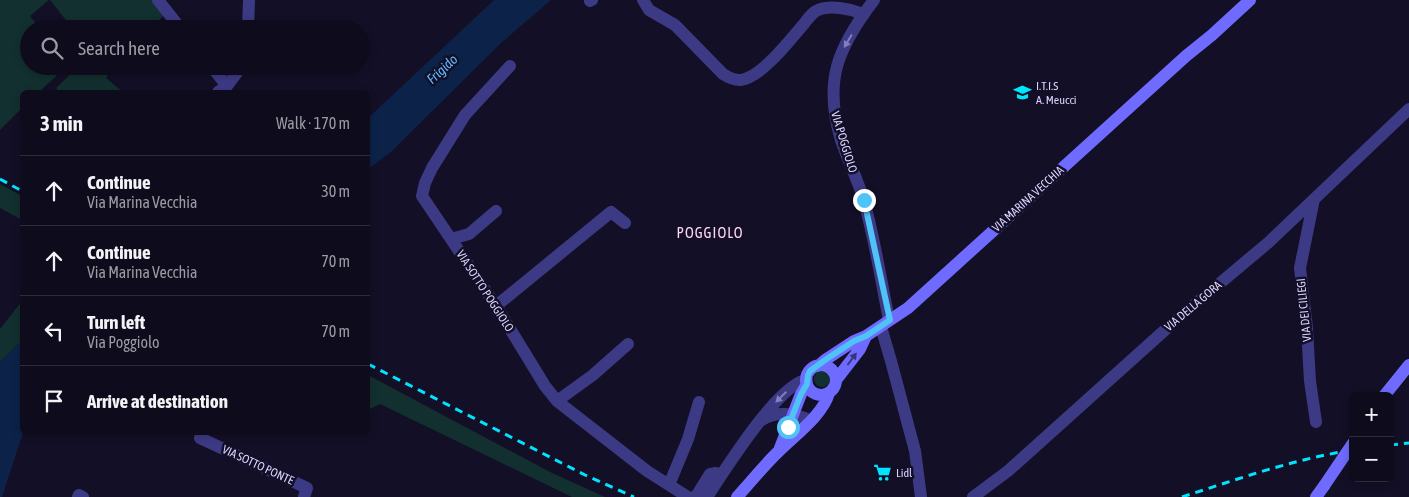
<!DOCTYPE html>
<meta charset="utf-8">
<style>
:root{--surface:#0e0b1c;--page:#171425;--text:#f1f3f6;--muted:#9b9ba3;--line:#2e2b3b}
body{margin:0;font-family:"Asap Condensed",sans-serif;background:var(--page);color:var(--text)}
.controls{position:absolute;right:15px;bottom:15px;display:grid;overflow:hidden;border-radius:8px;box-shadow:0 2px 8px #0003}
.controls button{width:45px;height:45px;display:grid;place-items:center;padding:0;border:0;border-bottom:1px solid var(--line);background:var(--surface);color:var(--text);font:25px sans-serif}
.stop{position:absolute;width:15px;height:15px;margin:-11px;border:4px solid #4fc3f7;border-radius:50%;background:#fff}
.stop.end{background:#4fc3f7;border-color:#fff;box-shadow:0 1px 5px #0008}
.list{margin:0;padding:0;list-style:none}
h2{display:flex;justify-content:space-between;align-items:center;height:65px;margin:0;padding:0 20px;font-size:21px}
h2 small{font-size:16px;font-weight:400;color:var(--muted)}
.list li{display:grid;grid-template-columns:32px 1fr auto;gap:15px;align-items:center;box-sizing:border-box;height:70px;padding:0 20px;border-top:1px solid var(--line)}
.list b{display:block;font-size:19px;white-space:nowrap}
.list p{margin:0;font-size:16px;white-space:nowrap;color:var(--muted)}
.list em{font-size:16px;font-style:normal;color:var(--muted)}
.icon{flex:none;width:28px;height:28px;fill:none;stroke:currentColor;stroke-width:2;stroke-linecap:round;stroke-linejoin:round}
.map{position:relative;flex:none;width:1409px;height:497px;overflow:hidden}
.search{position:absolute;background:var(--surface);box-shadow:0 2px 8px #0003;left:20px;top:20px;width:350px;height:55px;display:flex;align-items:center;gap:12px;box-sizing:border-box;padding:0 18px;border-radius:28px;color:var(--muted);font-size:19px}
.panel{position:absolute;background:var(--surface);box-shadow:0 2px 8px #0003;left:20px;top:90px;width:350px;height:345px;border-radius:8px}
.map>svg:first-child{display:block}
.green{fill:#12302f}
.water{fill:#0c2248}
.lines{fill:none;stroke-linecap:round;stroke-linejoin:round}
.street{stroke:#3d3a85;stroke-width:12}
.secondary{stroke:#6f6bff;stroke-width:12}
.rail{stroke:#00e5ff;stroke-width:3;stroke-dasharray:8 6;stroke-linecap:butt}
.secondary-bridge{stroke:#6f6bff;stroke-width:12}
.oneway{fill:#837fbc}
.oneway2{fill:#38347d}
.route{stroke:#4fc3f7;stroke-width:6}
.labels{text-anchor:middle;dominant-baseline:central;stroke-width:5;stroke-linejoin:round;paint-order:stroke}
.poi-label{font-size:12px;fill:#d9d4ff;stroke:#130f26;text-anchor:start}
.street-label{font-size:12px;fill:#d9d4ff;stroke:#130f26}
.water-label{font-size:14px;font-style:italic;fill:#62b6ff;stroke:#130f26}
.quarter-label{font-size:15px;letter-spacing:1px;fill:#ffd6f0;stroke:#130f26}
</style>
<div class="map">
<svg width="1409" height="497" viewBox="0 0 1409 497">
<rect width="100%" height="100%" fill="#130f26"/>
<!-- green -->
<path class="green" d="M0,0H49L30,16L40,29H29V66H67L39,92H22V108L0,130Z
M50,0H154L165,14L150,29H73Z
M79,66H114L106,78L123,92H60L56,88Z
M0,184L22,196V220L0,208Z
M22,301V341L2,360L0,363V329Z
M814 379a8 8 0 1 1 16 0a8 8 0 1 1-16 0Z
M368,375L550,472L605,497H572L380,404L368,410Z"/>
<!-- water -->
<path class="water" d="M494,0H551L500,44L391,152L368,169V118Z
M22,341L23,433L2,497H0V363L2,360Z"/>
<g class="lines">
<!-- street -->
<path class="street" d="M158,0L181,29
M643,0L649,10L675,25L723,74C729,78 733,80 740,80C761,78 789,41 803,25C806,21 811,14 816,11C829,4 851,9 864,14
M874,0C838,47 823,81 841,140C848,161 858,180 864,201C875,240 881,281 889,320
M590,1L592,0
M248,29L249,0
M211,66L227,86
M510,66L465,115L432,168L425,183L422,196L496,306L545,386L557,401L647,471L688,497
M218,92L227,86L242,66
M1314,199L1300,268L1307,328L1310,381L1316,422
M451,239L469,234L496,211
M496,306L611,212L625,223
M881,327L891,361L915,451L921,497
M557,401L593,375L628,344
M762,420C777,410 794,414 810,420
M200,438L307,488L304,497
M669,485L688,439L699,402
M78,497L79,495L83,497
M694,497L697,495L710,474L716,473L721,475
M707,497C723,473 779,382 807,380
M973,497L1008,471L1175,321L1269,242L1409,109"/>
<!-- secondary -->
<path class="secondary" d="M806 380a15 15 0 1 1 30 0a15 15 0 1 1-30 0Z
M818,366L825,360L854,341L866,336L908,308L1186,56L1212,35L1250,0
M836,380L860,349L866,336
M1384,396L1409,365
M780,448L801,394L807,384
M737,497C751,482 764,465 779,451C795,435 823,415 829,393
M1316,497L1324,486"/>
<!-- rail -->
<path class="rail" d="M0,179L22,191
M368,364L585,475L634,497
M1390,445L1409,443
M1182,497C1238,479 1294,459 1353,450"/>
<!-- secondary-bridge -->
<path class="secondary-bridge" d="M1324,486L1353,443"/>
</g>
<!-- one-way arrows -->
<defs><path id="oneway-solid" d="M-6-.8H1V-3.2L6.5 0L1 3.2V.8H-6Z" transform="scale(1.25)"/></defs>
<g class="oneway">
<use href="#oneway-solid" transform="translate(848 41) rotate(121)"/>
<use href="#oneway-solid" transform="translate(781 397) rotate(135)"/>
</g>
<use class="oneway2" href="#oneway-solid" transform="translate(852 359) rotate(-53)"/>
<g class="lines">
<!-- route -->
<path class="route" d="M788,427L801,394L807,384L808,375L810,371L825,360L854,341L866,336L890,320L864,200"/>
</g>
<!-- icons -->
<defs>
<symbol id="school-bare" viewBox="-9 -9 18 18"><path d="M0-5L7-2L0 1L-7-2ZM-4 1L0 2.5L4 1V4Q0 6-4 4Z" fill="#00e5ff" stroke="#130f26" stroke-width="2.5" paint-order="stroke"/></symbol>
<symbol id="supermarket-bare" viewBox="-9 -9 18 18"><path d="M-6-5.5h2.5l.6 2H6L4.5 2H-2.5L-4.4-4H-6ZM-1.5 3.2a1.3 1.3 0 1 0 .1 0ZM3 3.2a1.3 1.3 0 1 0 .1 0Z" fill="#00e5ff" stroke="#130f26" stroke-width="2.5" paint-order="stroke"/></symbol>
</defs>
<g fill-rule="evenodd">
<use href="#school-bare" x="1010" y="80" width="25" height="25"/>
<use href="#supermarket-bare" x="870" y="460" width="25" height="25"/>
</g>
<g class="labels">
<!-- poi labels -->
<g class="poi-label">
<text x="1036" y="86">I.T.I.S<tspan x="1036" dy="14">A. Meucci</tspan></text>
<text x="896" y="473">Lidl</text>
</g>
<!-- street labels -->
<g class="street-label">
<text transform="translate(844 142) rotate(73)">VIA POGGIOLO</text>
<text transform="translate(1028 199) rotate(-42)">VIA MARINA VECCHIA</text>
<text transform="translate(485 291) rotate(57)">VIA SOTTO POGGIOLO</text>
<text transform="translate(1193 306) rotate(-40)">VIA DELLA GORA</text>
<text transform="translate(1304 310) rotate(-96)">VIA DEI CILIEGI</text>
<text transform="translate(258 465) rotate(25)">VIA SOTTO PONTE</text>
</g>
<!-- water labels -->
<g class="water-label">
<text transform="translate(442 69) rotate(-43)">Frigido</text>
</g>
<!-- quarter labels -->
<g class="quarter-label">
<text x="710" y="232">POGGIOLO</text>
</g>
</g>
</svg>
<div class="controls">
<button>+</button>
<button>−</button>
</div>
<div class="stop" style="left:788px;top:427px"></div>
<div class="stop end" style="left:864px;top:200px"></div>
<div class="search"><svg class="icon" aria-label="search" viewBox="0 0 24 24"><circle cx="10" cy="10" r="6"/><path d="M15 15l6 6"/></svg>Search here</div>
<section class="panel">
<h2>3 min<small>Walk · 170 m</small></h2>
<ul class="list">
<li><svg class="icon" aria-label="ahead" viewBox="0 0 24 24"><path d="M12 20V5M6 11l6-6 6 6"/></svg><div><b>Continue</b><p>Via Marina Vecchia</p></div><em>30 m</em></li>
<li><svg class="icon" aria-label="ahead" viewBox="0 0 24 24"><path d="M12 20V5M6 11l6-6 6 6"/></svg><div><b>Continue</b><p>Via Marina Vecchia</p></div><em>70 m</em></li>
<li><svg class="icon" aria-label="left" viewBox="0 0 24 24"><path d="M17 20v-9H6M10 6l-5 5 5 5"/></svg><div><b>Turn left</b><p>Via Poggiolo</p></div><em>70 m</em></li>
<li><svg class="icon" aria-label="arrive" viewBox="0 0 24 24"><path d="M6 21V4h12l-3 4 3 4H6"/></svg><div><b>Arrive at destination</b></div></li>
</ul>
</section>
</div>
